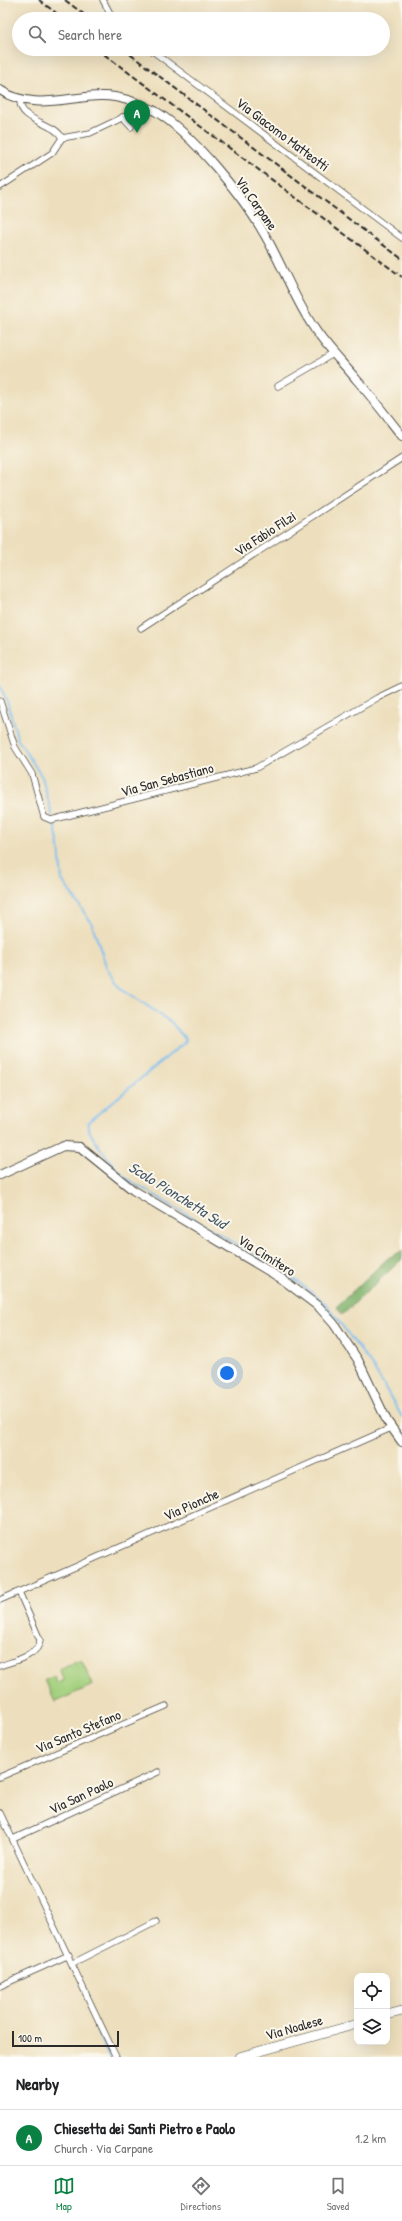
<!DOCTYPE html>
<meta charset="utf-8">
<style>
:root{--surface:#fff;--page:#f6f6f6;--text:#202124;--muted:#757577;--line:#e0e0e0;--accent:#0b8043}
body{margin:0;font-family:"Patrick Hand",sans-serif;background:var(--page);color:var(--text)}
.controls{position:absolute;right:12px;bottom:12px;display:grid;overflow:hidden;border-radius:8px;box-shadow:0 4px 16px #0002}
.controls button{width:36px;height:36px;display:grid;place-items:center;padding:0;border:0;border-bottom:1px solid var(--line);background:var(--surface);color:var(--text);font:20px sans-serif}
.scale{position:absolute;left:12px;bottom:10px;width:107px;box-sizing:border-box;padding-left:4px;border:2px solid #2b2b2b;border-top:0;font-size:11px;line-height:14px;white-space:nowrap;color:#2b2b2b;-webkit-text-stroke:3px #fbf7ec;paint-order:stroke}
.you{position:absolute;left:227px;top:1373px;width:14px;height:14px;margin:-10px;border:3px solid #fff;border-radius:50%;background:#1a73e8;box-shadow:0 0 0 6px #1a73e833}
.badge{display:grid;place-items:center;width:26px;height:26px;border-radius:50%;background:var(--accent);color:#fff;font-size:13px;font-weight:700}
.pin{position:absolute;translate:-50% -33px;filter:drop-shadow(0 1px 2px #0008)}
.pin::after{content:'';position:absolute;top:21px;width:14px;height:12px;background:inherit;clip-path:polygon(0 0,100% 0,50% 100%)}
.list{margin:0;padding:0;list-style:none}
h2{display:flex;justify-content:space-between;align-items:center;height:52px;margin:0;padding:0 16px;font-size:17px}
h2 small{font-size:13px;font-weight:400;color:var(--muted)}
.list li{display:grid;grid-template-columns:26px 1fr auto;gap:12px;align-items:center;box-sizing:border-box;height:56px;padding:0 16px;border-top:1px solid var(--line)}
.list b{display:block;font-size:15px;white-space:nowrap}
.list p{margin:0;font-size:13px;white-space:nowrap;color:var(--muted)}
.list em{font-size:13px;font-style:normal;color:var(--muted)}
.icon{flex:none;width:22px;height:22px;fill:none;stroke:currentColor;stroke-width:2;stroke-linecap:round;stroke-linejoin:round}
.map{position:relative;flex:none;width:402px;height:2057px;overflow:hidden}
.search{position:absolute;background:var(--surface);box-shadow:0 4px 16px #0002;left:12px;right:12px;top:12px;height:44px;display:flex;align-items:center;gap:10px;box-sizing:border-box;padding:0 14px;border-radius:22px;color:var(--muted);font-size:15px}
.sheet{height:108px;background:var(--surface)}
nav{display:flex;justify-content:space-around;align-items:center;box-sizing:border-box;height:56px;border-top:1px solid var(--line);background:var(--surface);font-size:11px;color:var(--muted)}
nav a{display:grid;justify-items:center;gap:2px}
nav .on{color:var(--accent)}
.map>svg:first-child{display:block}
.forest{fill:url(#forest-firs);stroke:#566e4c}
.park{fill:#a1cf7c;stroke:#667d54}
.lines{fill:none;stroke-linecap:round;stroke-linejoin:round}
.stream{stroke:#7cbef1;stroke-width:2}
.street-casing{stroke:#484641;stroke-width:7}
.secondary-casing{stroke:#484641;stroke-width:10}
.primary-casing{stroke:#484641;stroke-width:10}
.street{stroke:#fff;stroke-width:5.5}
.secondary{stroke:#fff;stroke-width:8}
.primary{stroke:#fff;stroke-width:9}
.rail{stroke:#2b2b2b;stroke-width:2;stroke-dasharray:6 3;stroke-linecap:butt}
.labels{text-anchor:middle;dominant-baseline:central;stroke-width:4;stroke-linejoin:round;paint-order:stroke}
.street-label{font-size:14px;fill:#2b2b2b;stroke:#fbf7ec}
.water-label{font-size:15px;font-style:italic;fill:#435766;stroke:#fbf7ec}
</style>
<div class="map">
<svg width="402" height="2057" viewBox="0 0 402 2057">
<defs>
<pattern id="forest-firs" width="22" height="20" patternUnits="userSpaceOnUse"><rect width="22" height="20" fill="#80b26c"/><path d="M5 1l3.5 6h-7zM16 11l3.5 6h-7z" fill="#699159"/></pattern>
</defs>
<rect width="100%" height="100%" fill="#fbf7ec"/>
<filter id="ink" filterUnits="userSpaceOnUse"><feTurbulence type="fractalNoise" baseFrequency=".025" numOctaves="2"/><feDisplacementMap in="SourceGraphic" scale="8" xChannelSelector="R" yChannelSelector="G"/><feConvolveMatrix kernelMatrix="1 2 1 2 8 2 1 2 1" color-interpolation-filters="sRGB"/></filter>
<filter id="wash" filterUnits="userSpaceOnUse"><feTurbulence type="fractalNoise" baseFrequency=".012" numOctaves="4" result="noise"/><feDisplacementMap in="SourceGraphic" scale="16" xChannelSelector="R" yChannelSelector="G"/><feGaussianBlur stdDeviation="0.9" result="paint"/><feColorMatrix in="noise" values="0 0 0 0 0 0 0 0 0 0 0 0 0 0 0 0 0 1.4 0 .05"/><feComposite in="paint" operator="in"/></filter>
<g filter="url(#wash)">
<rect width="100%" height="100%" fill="#eddfbd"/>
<!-- forest -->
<path class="forest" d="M402,1251V1259L342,1315L336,1307L388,1258Z"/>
<!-- park -->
<path class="park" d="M81,1659L93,1685L55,1702L45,1680L54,1676L57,1683L64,1680L59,1669Z"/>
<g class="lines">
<!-- stream -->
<path class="stream" d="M0,686L7,701L18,740L42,777L52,815
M55,826L59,847L62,880L92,924L107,969L120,987L172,1023L186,1040L185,1042L88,1122C84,1132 118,1171 126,1178L293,1278L325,1303L373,1367L402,1417
M97,2032L109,2057"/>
</g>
</g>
<g filter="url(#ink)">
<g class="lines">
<defs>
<path id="street" d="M103,0L113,19
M150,49L402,238
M20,100C19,122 55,122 62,138
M122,117L131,127
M62,138L90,133L128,115
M0,187L52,153L62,138
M278,386L333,354
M141,628L402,458
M0,701L15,747L32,774L44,817L51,820L256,768L377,698L402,686
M0,1600L391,1428
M0,1666C13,1661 39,1656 40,1640L19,1592
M0,1777L166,1706
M0,1813L116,2057
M13,1839L158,1772
M73,1963L156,1921
M0,1986L69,1955"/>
<path id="secondary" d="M0,90C32,111 65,97 100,96C117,95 140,103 155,111C192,133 245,199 266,237C283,267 295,300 314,328C326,347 342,362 356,379C372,397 387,417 402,436
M0,1175L63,1146L80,1147L133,1190L282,1279L319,1307L334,1324L358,1360L387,1421L402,1442"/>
<path id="primary" d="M387,2015L402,2011
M239,2057L357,2024"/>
</defs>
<!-- street casing -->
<use href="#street" class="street-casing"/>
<!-- secondary casing -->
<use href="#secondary" class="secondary-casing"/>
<!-- primary casing -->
<use href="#primary" class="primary-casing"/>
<!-- street -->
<use href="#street" class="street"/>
<!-- secondary -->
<use href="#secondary" class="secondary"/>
<!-- primary -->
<use href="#primary" class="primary"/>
<!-- rail -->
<path class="rail" d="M39,0L64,19
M65,0L90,19
M97,49L402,277
M123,49L402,259"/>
</g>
</g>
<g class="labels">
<!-- street labels -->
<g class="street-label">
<text transform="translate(283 134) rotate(37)">Via Giacomo Matteotti</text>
<text transform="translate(257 203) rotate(55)">Via Carpane</text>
<text transform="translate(265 533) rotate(-33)">Via Fabio Filzi</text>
<text transform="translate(167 779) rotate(-15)">Via San Sebastiano</text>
<text transform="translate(267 1255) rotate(32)">Via Cimitero</text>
<text transform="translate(191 1504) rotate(-24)">Via Pionche</text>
<text transform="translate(78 1731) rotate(-23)">Via Santo Stefano</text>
<text transform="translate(81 1795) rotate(-25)">Via San Paolo</text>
<text transform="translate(294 2027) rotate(-16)">Via Noalese</text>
</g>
<!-- water labels -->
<g class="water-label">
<text transform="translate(178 1195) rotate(32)">Scolo Pionchetta Sud</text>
</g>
</g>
</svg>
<div class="controls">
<button><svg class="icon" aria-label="locate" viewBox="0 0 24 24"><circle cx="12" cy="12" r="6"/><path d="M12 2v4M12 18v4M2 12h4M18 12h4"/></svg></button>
<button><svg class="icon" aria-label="layers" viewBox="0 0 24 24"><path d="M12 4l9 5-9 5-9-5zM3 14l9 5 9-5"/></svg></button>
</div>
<div class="scale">100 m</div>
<div class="you"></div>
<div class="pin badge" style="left:137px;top:133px">A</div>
<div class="search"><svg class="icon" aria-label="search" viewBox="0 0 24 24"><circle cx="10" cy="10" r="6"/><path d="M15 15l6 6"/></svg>Search here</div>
</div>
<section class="sheet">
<h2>Nearby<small></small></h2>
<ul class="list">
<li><span class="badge">A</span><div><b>Chiesetta dei Santi Pietro e Paolo</b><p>Church · Via Carpane</p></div><em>1.2 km</em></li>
</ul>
</section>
<nav>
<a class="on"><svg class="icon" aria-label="map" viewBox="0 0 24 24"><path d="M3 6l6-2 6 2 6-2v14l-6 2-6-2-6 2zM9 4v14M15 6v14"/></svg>Map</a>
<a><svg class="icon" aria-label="directions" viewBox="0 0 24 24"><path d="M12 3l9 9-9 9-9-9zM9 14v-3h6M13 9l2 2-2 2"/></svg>Directions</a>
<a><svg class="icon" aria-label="saved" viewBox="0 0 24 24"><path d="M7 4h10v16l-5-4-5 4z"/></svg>Saved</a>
</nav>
